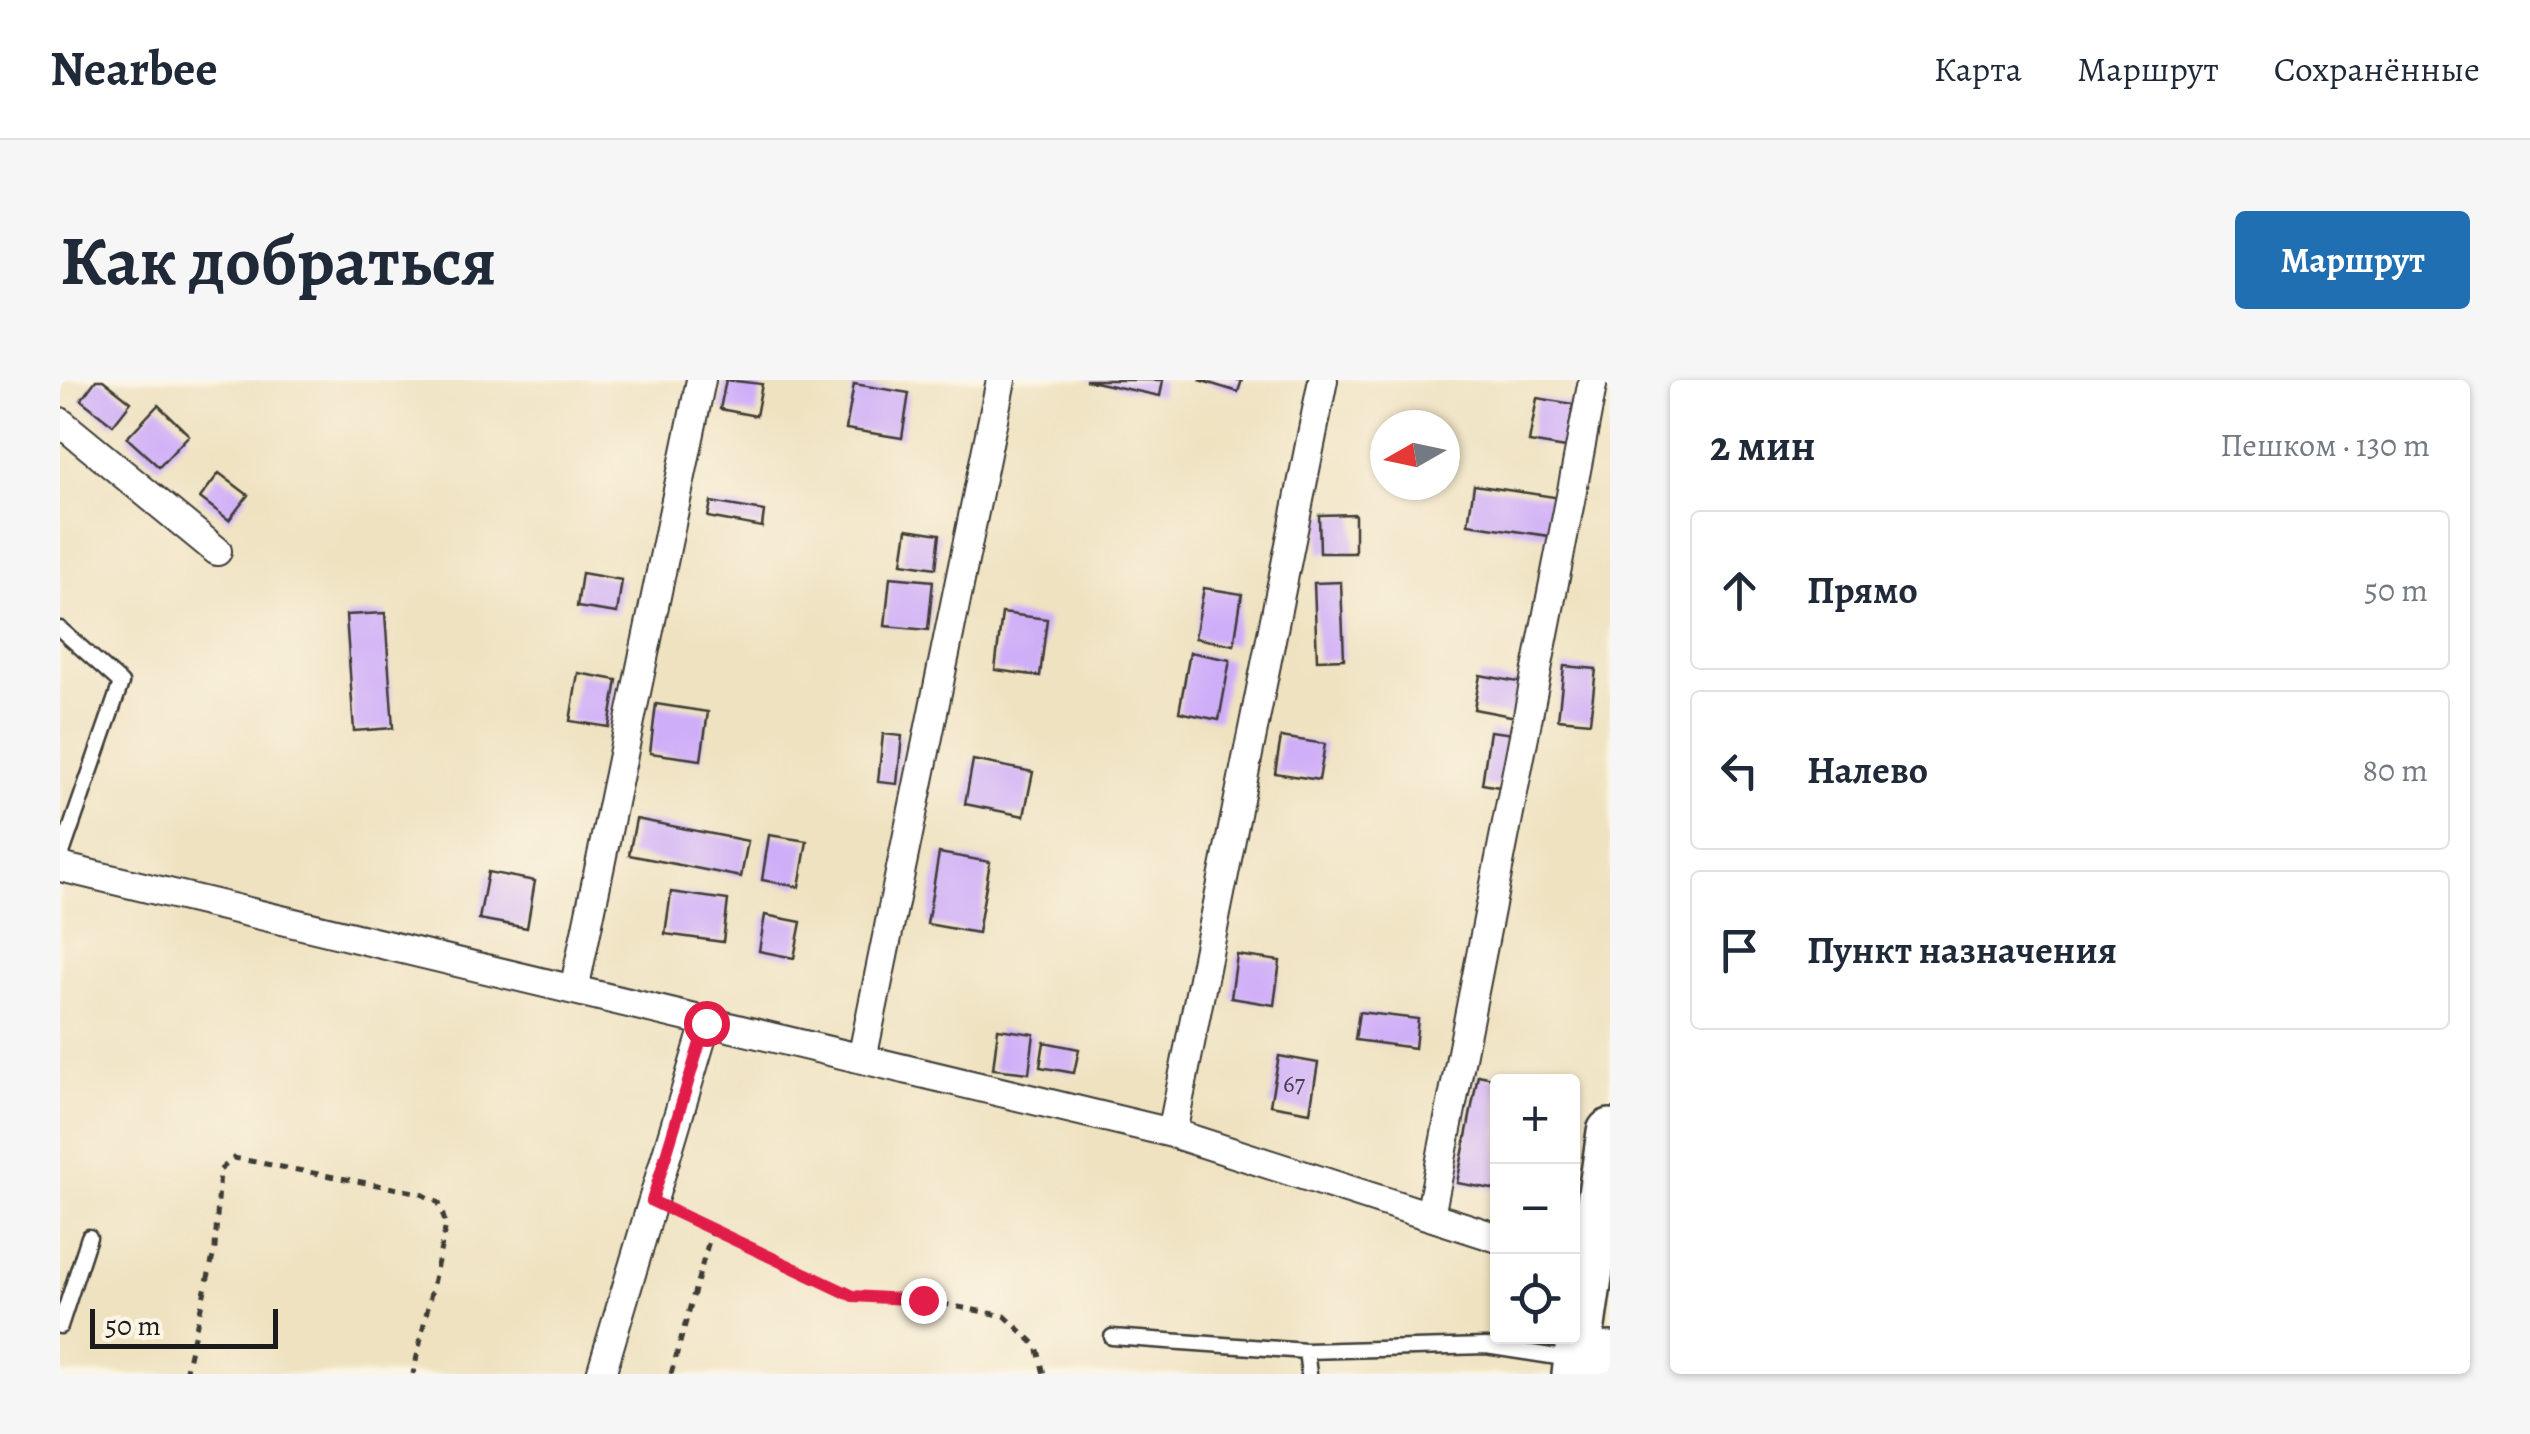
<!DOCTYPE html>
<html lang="ru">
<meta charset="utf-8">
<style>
:root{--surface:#fff;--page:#f6f6f7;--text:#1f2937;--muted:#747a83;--line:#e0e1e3;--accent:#1f6fb2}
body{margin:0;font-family:Alegreya,serif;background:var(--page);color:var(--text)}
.controls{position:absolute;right:30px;bottom:30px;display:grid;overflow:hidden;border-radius:10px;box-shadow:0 2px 8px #0004}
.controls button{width:90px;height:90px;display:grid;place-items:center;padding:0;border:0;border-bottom:2px solid var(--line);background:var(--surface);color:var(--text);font:50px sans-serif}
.compass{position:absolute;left:1310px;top:30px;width:90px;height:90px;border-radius:50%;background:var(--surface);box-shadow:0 2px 8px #0004;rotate:261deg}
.scale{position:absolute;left:30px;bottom:25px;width:188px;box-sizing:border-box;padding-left:10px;border:5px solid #1c1c1c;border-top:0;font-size:28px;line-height:35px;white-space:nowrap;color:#1c1c1c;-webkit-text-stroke:8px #fcf5e5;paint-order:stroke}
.stop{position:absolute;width:30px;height:30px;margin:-22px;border:8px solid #e11d48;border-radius:50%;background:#fff}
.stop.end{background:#e11d48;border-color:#fff;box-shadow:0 2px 10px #0008}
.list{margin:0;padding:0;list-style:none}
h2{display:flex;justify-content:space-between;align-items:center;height:130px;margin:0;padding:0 40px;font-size:42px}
h2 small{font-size:32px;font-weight:400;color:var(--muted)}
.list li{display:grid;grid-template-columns:65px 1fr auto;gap:30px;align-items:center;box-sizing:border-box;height:160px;margin:0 20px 20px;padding:0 20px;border:2px solid var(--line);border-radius:10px}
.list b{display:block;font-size:38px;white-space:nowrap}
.list em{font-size:32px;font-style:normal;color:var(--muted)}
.icon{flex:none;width:55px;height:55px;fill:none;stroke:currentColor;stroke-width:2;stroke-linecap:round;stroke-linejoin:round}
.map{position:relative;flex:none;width:1550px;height:994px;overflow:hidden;border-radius:10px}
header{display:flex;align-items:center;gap:60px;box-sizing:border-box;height:140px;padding:0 50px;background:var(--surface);border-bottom:2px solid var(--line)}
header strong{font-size:48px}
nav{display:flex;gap:55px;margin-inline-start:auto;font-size:35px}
.intro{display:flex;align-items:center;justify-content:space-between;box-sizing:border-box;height:240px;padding:0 60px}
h1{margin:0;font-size:70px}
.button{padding:25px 45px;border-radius:10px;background:var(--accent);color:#fff;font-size:35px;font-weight:700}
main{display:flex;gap:60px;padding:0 60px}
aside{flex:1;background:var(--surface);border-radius:10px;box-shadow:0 2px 8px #0004}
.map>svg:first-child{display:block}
.building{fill:#cfaef8}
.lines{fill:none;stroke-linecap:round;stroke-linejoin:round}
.service-casing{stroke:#3c3a35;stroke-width:19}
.minor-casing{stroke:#3c3a35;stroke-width:32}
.primary-casing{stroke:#3c3a35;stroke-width:50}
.path{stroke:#3c3a35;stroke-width:5;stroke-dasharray:8 8;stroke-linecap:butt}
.service{stroke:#fff;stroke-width:14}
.minor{stroke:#fff;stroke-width:28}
.primary{stroke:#fff;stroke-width:45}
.route{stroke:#e11d48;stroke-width:12}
.labels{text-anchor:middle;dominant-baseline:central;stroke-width:9;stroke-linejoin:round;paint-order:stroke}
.number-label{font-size:25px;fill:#494053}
</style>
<header>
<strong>Nearbee</strong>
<nav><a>Карта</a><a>Маршрут</a><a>Сохранённые</a></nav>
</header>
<div class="intro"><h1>Как добраться</h1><a class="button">Маршрут</a></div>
<main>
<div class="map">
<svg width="1550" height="994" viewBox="0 0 1550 994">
<rect width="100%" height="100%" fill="#fcf5e5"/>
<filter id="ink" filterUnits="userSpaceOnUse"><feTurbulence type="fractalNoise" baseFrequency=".01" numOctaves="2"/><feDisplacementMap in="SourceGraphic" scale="20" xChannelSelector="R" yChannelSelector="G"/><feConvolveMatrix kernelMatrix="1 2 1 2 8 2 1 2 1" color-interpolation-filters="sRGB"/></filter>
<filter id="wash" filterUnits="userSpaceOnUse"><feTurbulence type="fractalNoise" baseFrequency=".0048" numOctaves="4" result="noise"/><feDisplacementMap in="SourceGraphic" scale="40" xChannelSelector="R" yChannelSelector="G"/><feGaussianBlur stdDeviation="2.25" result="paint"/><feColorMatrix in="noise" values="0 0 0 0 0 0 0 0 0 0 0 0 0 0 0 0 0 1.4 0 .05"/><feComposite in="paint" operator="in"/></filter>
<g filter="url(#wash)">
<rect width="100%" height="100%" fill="#efe2c1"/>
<g id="blocks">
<!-- building -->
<path class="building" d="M36,0H43L71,22L53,45L21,20Z
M666,0L702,4L696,36L660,29Z
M1025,0H1103L1100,16Z
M1139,0H1182L1178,12Z
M794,4L849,13L842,58L786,49Z
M1477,18L1513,24L1506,68L1469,62Z
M98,25L129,55L99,87L67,58Z
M159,93L188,115L169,140L140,118Z
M1414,105L1501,118L1496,157L1408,144Z
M651,122L704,131L702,147L648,137Z
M1295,134V173H1260L1259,135Z
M847,149L880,154L876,188L842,183Z
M522,193L562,200L557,233L517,227Z
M830,197L873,201L868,250L825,246Z
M1281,202L1284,279L1257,280L1254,203Z
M1144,208L1182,214L1174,265L1135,258Z
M325,233L333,348L294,351L286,235Z
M942,233L987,239L980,296L935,290Z
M1130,272L1170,280L1159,340L1119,332Z
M1504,286L1536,289L1530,342L1498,339Z
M518,293L557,300L549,347L510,341Z
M1420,295L1463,303L1456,337L1414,329Z
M596,324L648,332L641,380L590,373Z
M1430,351L1454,354L1445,408L1422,404Z
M823,354L842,356L837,404L818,402Z
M1221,357L1265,364L1259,400L1215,393Z
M913,380L973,392L964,436L905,424Z
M576,439L688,461L681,497L569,475Z
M709,455L747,461L739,507L702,500Z
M879,473L930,482L918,553L867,544Z
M428,492L475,501L467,548L419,539Z
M611,512L668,520L663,562L605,554Z
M705,535L741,542L734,578L699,571Z
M1177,575L1220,581L1214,625L1171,618Z
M1299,632L1358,639L1355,668L1295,660Z
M938,649L974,654L969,693L933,689Z
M984,662L1019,669L1014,693L980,687Z
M1219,676L1258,683L1250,732L1210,725Z
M1418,695L1438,699V810L1397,803Z"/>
</g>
</g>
<g filter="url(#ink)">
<use href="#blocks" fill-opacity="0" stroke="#3c3a35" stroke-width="2.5"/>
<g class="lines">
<defs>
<path id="service" d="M0,249L61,303L0,479
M0,946L29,857
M1052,957L1246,971L1426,966L1510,979
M1246,971L1249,994"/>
<path id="minor" d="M0,42L157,171
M0,487L1112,753L1438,858
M514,610L641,0
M802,679L941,0
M1112,753L1263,0
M1370,836C1424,557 1481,279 1533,0
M541,994L646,643"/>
<path id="primary" d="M1515,994L1550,752
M1547,994L1550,975"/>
</defs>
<!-- service casing -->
<use href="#service" class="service-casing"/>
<!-- minor casing -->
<use href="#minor" class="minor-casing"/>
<!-- primary casing -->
<use href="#primary" class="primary-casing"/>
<!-- path -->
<path class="path" d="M613,831L793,916L863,920L945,936L977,966L984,994
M125,994L155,868L160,790L174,778L360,813L379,823L386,845L353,994
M611,994L652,850"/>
<!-- service -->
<use href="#service" class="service"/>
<!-- minor -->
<use href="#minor" class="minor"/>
<!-- primary -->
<use href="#primary" class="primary"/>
</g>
</g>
<g class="lines" filter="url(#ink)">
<!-- route -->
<path class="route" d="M646,643L592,821L793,916L863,920"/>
</g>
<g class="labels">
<!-- number labels -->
<g class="number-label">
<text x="1234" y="704">67</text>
</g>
</g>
</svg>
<div class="controls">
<button>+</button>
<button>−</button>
<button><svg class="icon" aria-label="locate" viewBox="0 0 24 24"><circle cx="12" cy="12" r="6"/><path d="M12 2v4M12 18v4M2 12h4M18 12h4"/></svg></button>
</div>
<svg class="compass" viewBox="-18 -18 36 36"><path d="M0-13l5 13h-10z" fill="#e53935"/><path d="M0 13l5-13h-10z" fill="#747a83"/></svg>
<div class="scale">50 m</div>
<div class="stop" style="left:646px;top:643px"></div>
<div class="stop end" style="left:863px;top:920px"></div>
</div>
<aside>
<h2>2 мин<small>Пешком · 130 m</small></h2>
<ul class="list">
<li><svg class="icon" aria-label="ahead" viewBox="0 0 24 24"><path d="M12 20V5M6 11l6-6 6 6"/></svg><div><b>Прямо</b></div><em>50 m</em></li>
<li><svg class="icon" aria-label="left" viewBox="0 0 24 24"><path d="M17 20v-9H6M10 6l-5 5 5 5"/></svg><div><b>Налево</b></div><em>80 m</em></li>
<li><svg class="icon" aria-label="arrive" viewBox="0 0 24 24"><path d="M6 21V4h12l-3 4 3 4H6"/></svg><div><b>Пункт назначения</b></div></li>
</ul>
</aside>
</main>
